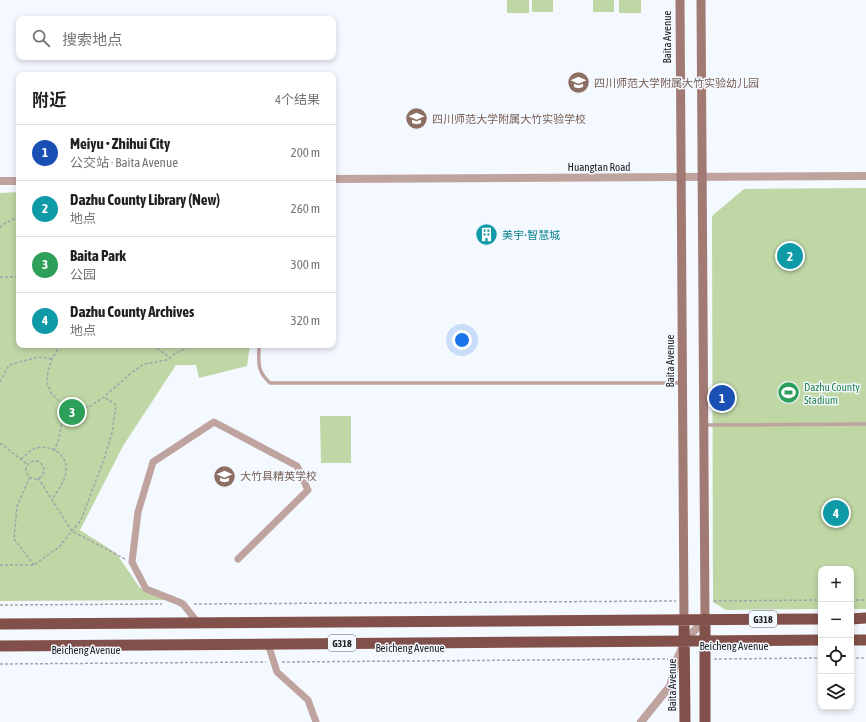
<!DOCTYPE html>
<html lang="zh">
<meta charset="utf-8">
<style>
:root{--surface:#fff;--page:#f2f2f2;--text:#202124;--muted:#757577;--line:#e0e0e0;--accent:#236555}
body{margin:0;font-family:"Asap Condensed","Noto Sans SC",sans-serif;background:var(--page);color:var(--text)}
.controls{position:absolute;right:12px;bottom:12px;display:grid;overflow:hidden;border-radius:8px;box-shadow:0 2px 6px #0003}
.controls button{width:36px;height:36px;display:grid;place-items:center;padding:0;border:0;border-bottom:1px solid var(--line);background:var(--surface);color:var(--text);font:20px sans-serif}
.you{position:absolute;left:462px;top:340px;width:14px;height:14px;margin:-10px;border:3px solid #fff;border-radius:50%;background:#1a73e8;box-shadow:0 0 0 6px #1a73e833}
.badge{display:grid;place-items:center;width:26px;height:26px;border-radius:50%;background:var(--accent);color:#fff;font-size:13px;font-weight:700}
.pin{position:absolute;translate:-50% -50%;border:2px solid #fff;box-shadow:0 1px 4px #0006}
.list{margin:0;padding:0;list-style:none}
h2{display:flex;justify-content:space-between;align-items:center;height:52px;margin:0;padding:0 16px;font-size:17px}
h2 small{font-size:13px;font-weight:400;color:var(--muted)}
.list li{display:grid;grid-template-columns:26px 1fr auto;gap:12px;align-items:center;box-sizing:border-box;height:56px;padding:0 16px;border-top:1px solid var(--line)}
.list b{display:block;font-size:15px;white-space:nowrap}
.list p{margin:0;font-size:13px;white-space:nowrap;color:var(--muted)}
.list em{font-size:13px;font-style:normal;color:var(--muted)}
.icon{flex:none;width:22px;height:22px;fill:none;stroke:currentColor;stroke-width:2;stroke-linecap:round;stroke-linejoin:round}
.map{position:relative;flex:none;width:866px;height:722px;overflow:hidden}
.search{position:absolute;background:var(--surface);box-shadow:0 2px 6px #0003;left:16px;top:16px;width:320px;height:44px;display:flex;align-items:center;gap:10px;box-sizing:border-box;padding:0 14px;border-radius:8px;color:var(--muted);font-size:15px}
.panel{position:absolute;background:var(--surface);box-shadow:0 2px 6px #0003;left:16px;top:72px;width:320px;height:276px;border-radius:8px}
.map>svg:first-child{display:block}
.green{fill:#bfd6a5}
.lines{fill:none;stroke-linecap:round;stroke-linejoin:round}
.path{stroke:#a2a5aa;stroke-width:1.5;stroke-dasharray:3 2;stroke-linecap:butt}
.service{stroke:#bfa39f;stroke-width:3.5}
.minor{stroke:#bfa39f;stroke-width:7}
.tertiary{stroke:#bfa39f;stroke-width:8}
.secondary{stroke:#a27a74;stroke-width:9}
.trunk{stroke:#82504a;stroke-width:11}
.labels{text-anchor:middle;dominant-baseline:central;stroke-width:3;stroke-linejoin:round;paint-order:stroke}
.shield{fill:#f4f8ff;stroke:#616468;stroke-width:1}
.shield-label{font-size:10px;font-weight:bold;fill:#222427}
.street-label{font-size:11px;fill:#222427;stroke:#f4f8ff}
.education-label{font-size:11px;fill:#785e54;stroke:#f4f8ff;text-anchor:start}
.culture-label{font-size:11px;fill:#0d838f;stroke:#f4f8ff;text-anchor:start}
.leisure-label{font-size:11px;fill:#27864d;stroke:#f4f8ff;text-anchor:start}
</style>
<div class="map">
<svg width="866" height="722" viewBox="0 0 866 722">
<rect width="100%" height="100%" fill="#f4f8ff"/>
<!-- green -->
<path class="green" d="M507,0H529V13H507Z
M532,0H553V12H532Z
M593,0H614V12H593Z
M619,0H641V13H619Z
M866,188V609H851V569H821V609L726,610L713,602L712,216L744,189Z
M19,192V345H250L247,366L199,378L196,365H176L123,446L80,530L116,553L140,588L168,600L0,601V193Z
M320,416H351V463H321Z"/>
<g class="lines">
<!-- path -->
<path class="path" d="M0,228L2,225L16,218H19
M0,277H19
M60,345L52,359L48,371L47,383L51,393L60,402L71,407H89L104,397L131,373L144,364L167,360L176,353L194,345
M153,345L170,358
M0,382L9,365L38,357L52,359
M0,443L28,465
M54,451L58,441L66,405
M21,459C26,455 30,450 36,448C51,444 68,455 66,471C65,482 58,490 52,499
M26 470a9 9 0 1 1 18 0a9 9 0 1 1-18 0Z
M30,477L17,506L14,539L34,565
M38,478L72,531L125,559
M0,565H34L59,547L81,520L104,459L112,433L116,405L104,397
M851,600H866
M714,601L821,600
M194,604L676,601
M0,605L162,604
M851,658H866
M714,659L821,658
M282,662L668,659
M0,664L266,662"/>
<!-- service -->
<path class="service" d="M259,345C259,362 256,370 270,383H683
M705,425L866,424"/>
<!-- minor -->
<path class="minor" d="M198,623L183,604L179,602L146,589L132,562L138,512L153,462L214,422L297,466L308,490L238,559
M268,644L277,672L308,700L316,722"/>
<!-- tertiary -->
<path class="tertiary" d="M333,179L866,176
M0,181H19
M641,722L670,686L677,659L685,641L705,619"/>
<!-- secondary -->
<path class="secondary" d="M680,0L684,620
M701,0L705,619"/>
<!-- trunk -->
<path class="trunk" d="M705,619V722
M851,619L866,618
M684,620L685,722
M0,624L821,619
M851,640H866
M0,646L821,640"/>
</g>
<!-- icons -->
<defs>
<symbol id="school-disc" viewBox="-11 -11 22 22"><circle r="9.5" fill="#8d6e63" stroke="#f4f8ff"/><path d="M0-5L7-2L0 1L-7-2ZM-4 1L0 2.5L4 1V4Q0 6-4 4Z" fill="#fff"/></symbol>
<symbol id="building-disc" viewBox="-11 -11 22 22"><circle r="9.5" fill="#0f9aa8" stroke="#f4f8ff"/><path d="M-4-6H4V6H1V3H-1V6H-4ZM-2.5-4.3h1.7v1.8h-1.7ZM.8-4.3h1.7v1.8H.8ZM-2.5-1h1.7V.8h-1.7ZM.8-1h1.7V.8H.8Z" fill="#fff"/></symbol>
<symbol id="stadium-disc" viewBox="-11 -11 22 22"><circle r="9.5" fill="#2e9e5b" stroke="#f4f8ff"/><path d="M0-5a6.5 5 0 1 0 0 10a6.5 5 0 1 0 0-10ZM-3.5-1.8h7v3.6h-7Z" fill="#fff"/></symbol>
</defs>
<g fill-rule="evenodd">
<use href="#school-disc" x="566" y="70" width="25" height="25"/>
<use href="#school-disc" x="404" y="106" width="25" height="25"/>
<use href="#building-disc" x="474" y="222" width="25" height="25"/>
<use href="#stadium-disc" x="776" y="380" width="25" height="25"/>
<use href="#school-disc" x="212" y="464" width="25" height="25"/>
</g>
<g class="labels">
<!-- shield labels -->
<g class="shield">
<rect x="749" y="611" width="28" height="16" rx="3"/>
<rect x="328" y="635" width="28" height="16" rx="3"/>
</g>
<g class="shield-label">
<text x="763" y="619">G318</text>
<text x="342" y="643">G318</text>
</g>
<!-- street labels -->
<g class="street-label">
<text transform="translate(667 37) rotate(-90)">Baita Avenue</text>
<text x="599" y="167">Huangtan Road</text>
<text transform="translate(670 361) rotate(-90)">Baita Avenue</text>
<text x="734" y="646">Beicheng Avenue</text>
<text x="410" y="648">Beicheng Avenue</text>
<text x="86" y="650">Beicheng Avenue</text>
<text transform="translate(672 685) rotate(-90)">Baita Avenue</text>
</g>
<!-- education labels -->
<g class="education-label">
<text x="594" y="83">四川师范大学附属大竹实验幼儿园</text>
<text x="432" y="119">四川师范大学附属大竹实验学校</text>
<text x="240" y="476">大竹县精英学校</text>
</g>
<!-- culture labels -->
<g class="culture-label">
<text x="502" y="235">美宇•智慧城</text>
</g>
<!-- leisure labels -->
<g class="leisure-label">
<text x="804" y="387">Dazhu County<tspan x="804" dy="13">Stadium</tspan></text>
</g>
</g>
</svg>
<div class="controls">
<button>+</button>
<button>−</button>
<button><svg class="icon" aria-label="locate" viewBox="0 0 24 24"><circle cx="12" cy="12" r="6"/><path d="M12 2v4M12 18v4M2 12h4M18 12h4"/></svg></button>
<button><svg class="icon" aria-label="layers" viewBox="0 0 24 24"><path d="M12 4l9 5-9 5-9-5zM3 14l9 5 9-5"/></svg></button>
</div>
<div class="you"></div>
<div class="pin badge" style="left:722px;top:398px;background:#1a4fb4">1</div>
<div class="pin badge" style="left:790px;top:256px;background:#0f9aa8">2</div>
<div class="pin badge" style="left:72px;top:412px;background:#2e9e5b">3</div>
<div class="pin badge" style="left:836px;top:513px;background:#0f9aa8">4</div>
<div class="search"><svg class="icon" aria-label="search" viewBox="0 0 24 24"><circle cx="10" cy="10" r="6"/><path d="M15 15l6 6"/></svg>搜索地点</div>
<section class="panel">
<h2>附近<small>4个结果</small></h2>
<ul class="list">
<li><span class="badge" style="background:#1a4fb4">1</span><div><b>Meiyu • Zhihui City</b><p>公交站 · Baita Avenue</p></div><em>200 m</em></li>
<li><span class="badge" style="background:#0f9aa8">2</span><div><b>Dazhu County Library (New)</b><p>地点</p></div><em>260 m</em></li>
<li><span class="badge" style="background:#2e9e5b">3</span><div><b>Baita Park</b><p>公园</p></div><em>300 m</em></li>
<li><span class="badge" style="background:#0f9aa8">4</span><div><b>Dazhu County Archives</b><p>地点</p></div><em>320 m</em></li>
</ul>
</section>
</div>
